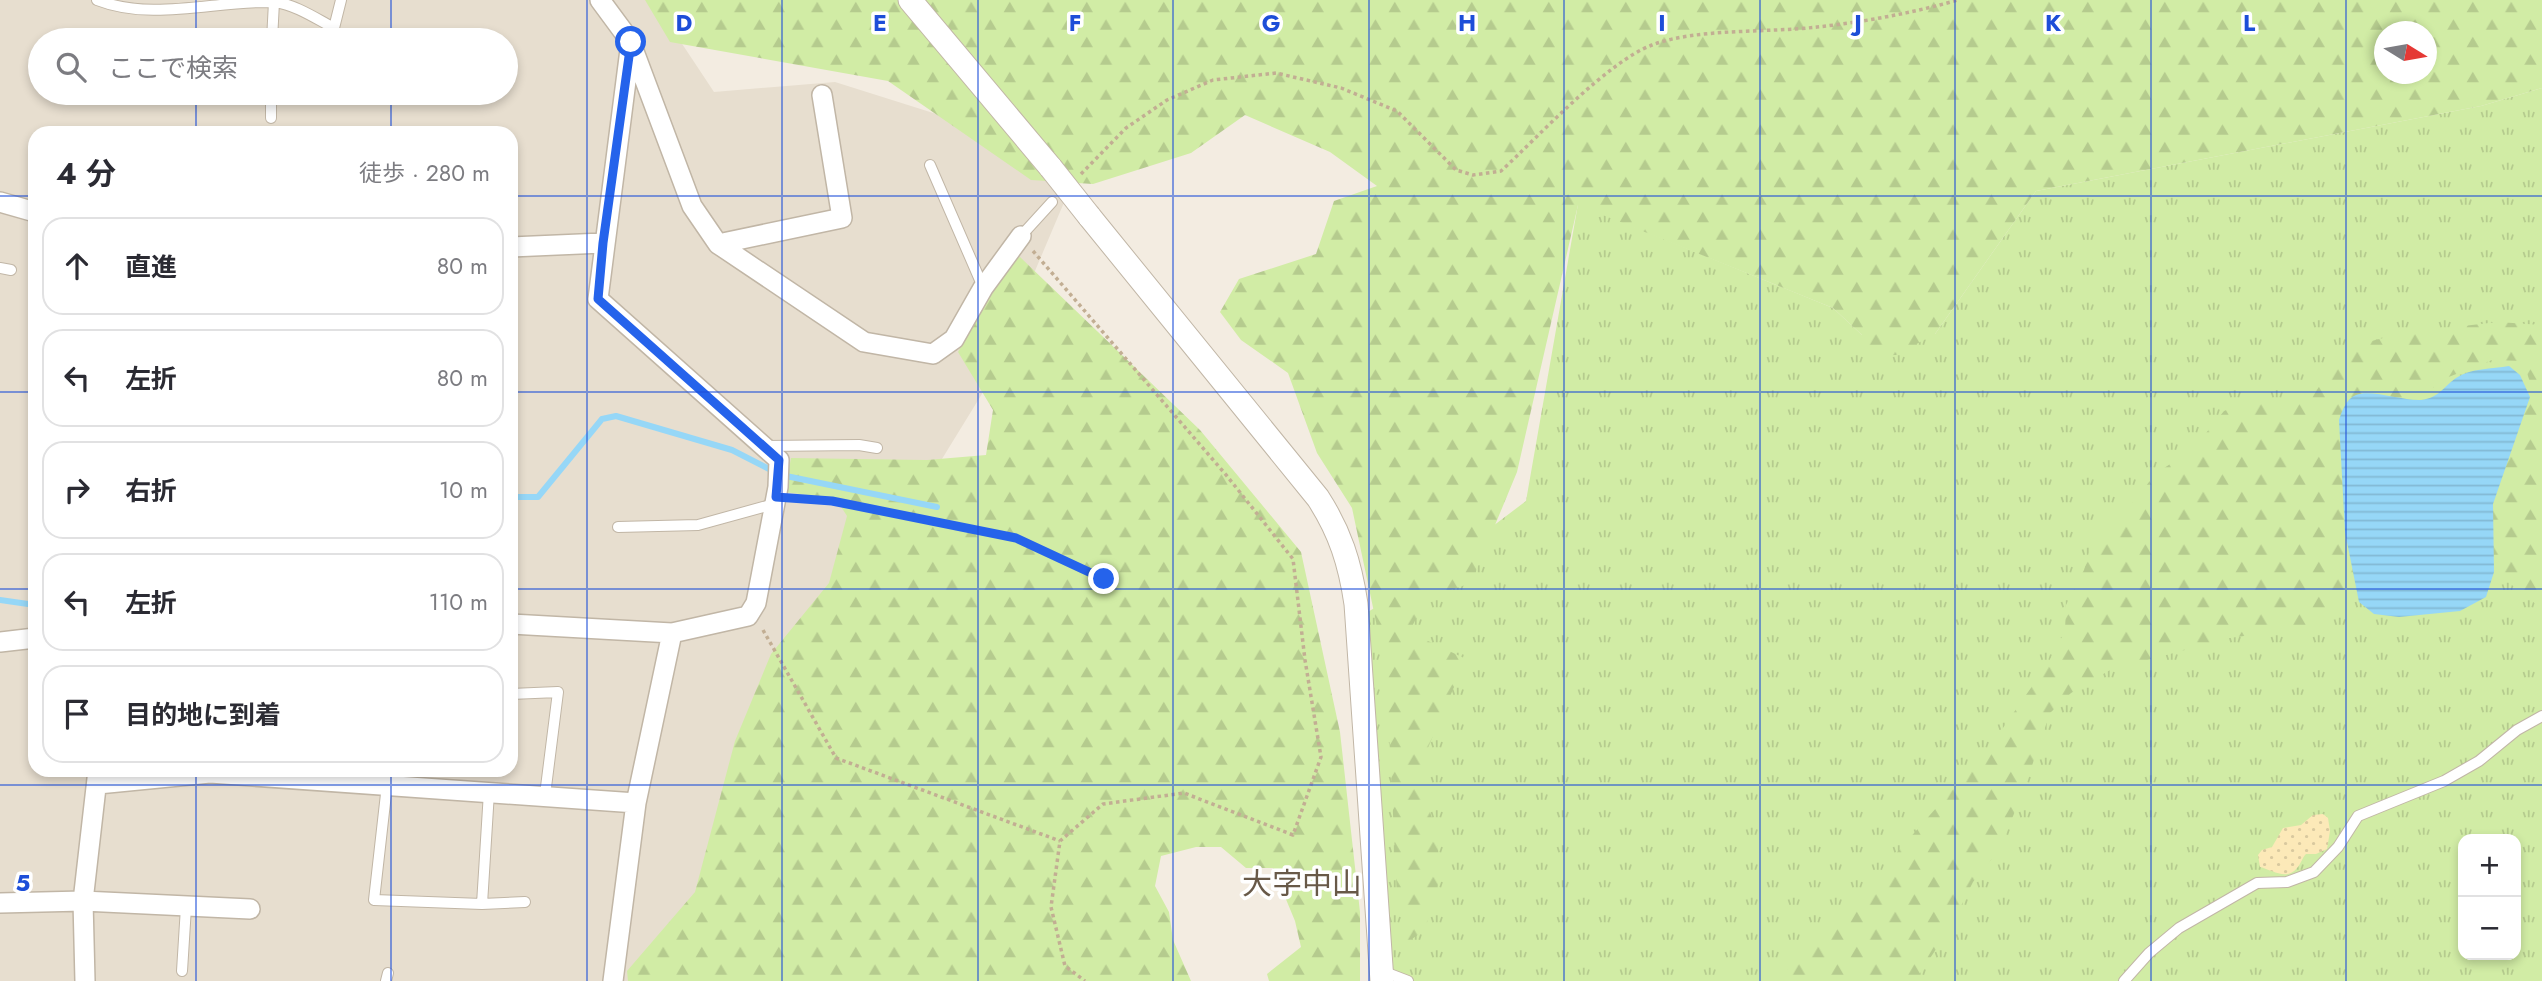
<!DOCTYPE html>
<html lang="ja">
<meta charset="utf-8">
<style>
:root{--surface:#fff;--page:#f7f7f7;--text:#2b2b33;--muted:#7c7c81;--line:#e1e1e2}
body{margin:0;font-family:Jost,"Noto Sans JP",sans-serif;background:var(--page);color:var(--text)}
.controls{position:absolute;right:21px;bottom:21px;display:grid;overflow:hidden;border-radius:14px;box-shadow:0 4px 10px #0003}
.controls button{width:63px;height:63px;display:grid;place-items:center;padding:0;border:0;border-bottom:2px solid var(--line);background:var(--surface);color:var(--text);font:35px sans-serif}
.compass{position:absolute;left:2374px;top:21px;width:63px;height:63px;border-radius:50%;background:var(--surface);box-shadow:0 4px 10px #0003;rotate:101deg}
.stop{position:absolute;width:21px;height:21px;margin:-16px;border:5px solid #2563eb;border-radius:50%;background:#fff}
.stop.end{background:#2563eb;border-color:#fff;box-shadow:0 2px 7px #0008}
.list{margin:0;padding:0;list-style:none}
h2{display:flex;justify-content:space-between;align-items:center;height:91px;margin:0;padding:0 28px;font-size:30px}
h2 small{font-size:23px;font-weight:400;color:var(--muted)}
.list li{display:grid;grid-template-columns:46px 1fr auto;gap:21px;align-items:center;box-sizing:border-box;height:98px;margin:0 14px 14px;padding:0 14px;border:2px solid var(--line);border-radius:21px}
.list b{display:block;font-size:26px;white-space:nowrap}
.list em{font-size:23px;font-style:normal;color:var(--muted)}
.icon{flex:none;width:38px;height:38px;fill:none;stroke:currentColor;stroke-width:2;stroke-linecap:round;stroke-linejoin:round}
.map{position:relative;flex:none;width:2542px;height:981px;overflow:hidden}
.search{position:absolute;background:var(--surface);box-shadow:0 4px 10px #0003;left:28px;top:28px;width:490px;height:77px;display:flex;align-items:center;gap:18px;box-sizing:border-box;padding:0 24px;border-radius:38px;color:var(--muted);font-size:26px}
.panel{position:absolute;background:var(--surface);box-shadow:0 4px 10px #0003;left:28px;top:126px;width:490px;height:651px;border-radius:21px}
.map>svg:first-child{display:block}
.residential{fill:#e7decf;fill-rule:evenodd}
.grass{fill:url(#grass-tufts);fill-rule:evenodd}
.forest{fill:url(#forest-firs);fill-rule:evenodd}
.sand{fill:url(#sand-dots)}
.water{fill:url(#water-rules)}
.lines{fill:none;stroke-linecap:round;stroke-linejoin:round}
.stream{stroke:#96d7f7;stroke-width:6}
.service-casing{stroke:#c1b6a6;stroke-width:12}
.minor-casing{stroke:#c1b6a6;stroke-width:22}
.tertiary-casing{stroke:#c1b6a6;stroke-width:25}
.path{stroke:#c2ae93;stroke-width:3.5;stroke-dasharray:3.5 3.5;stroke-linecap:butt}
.service{stroke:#fff;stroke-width:10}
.minor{stroke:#fff;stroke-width:19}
.tertiary{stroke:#fff;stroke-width:23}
.tertiary-bridge-casing{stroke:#c1b6a6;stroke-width:25;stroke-linecap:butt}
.tertiary-bridge{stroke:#fff;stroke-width:23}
.route{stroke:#2563eb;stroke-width:9}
.grid{fill:none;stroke:#1d4ed8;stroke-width:2;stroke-opacity:0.55}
.labels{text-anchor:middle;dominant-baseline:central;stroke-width:7;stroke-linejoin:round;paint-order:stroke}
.quarter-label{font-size:30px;fill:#685948;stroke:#fff}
.grid-label{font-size:23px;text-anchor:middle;font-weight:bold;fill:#1d4ed8;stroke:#fff;stroke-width:7;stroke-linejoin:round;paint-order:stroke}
</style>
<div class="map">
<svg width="2542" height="981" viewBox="0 0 2542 981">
<defs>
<pattern id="grass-tufts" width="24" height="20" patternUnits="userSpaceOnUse" patternTransform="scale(1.75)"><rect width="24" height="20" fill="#d1eca5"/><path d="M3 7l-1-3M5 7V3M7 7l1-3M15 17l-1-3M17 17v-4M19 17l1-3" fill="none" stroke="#b5cb8e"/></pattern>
<pattern id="forest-firs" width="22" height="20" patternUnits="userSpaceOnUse" patternTransform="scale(1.75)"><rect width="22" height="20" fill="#d1eca5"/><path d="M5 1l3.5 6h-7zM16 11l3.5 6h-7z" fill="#b5cb8e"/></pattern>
<pattern id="sand-dots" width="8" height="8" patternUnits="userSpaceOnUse" patternTransform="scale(1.75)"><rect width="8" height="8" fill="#fce9b8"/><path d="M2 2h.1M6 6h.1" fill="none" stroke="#d9c99f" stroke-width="1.8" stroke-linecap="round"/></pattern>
<pattern id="water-rules" width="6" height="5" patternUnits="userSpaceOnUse" patternTransform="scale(1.75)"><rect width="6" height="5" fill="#96d7f7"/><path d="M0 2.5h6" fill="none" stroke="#82b9d4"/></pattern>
</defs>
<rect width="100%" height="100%" fill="#f3ece1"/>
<!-- residential -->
<path class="residential" d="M0,0H653L714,92L835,82L1082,160L985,389L731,802L721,981H0ZM40,40H506V93H40ZM35,133H511V770H35Z"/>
<!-- grass -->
<path class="grass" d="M2542,88V981H1377L1351,622L1423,579L1526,501L1578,204L1833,308L1862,335L1935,334L2036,191L2481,106ZM2463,839H2516V955H2463Z"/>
<!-- forest -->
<path class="forest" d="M645,0H2542V88L2481,106L2036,191L1935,334L1896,355L1864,356L1862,335L1833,308L1578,205L1517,472L1471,583L1427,598L1409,632L1466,659L1427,750L1423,791L1437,833L1440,876L1425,930L1406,943L1397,897L1386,669L1352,508L1317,453L1288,373L1241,340L1220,312L1239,279L1316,254L1334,201L1377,186L1330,152L1245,115L1191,153L1093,184L1031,180L888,81L670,42ZM2384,32H2426V74H2384Z
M1020,257L1200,430L1301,552L1340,732L1360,912V981H1269L1267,974L1301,947L1295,921L1273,868H1246L1221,847H1196L1161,856L1155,886L1169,912L1173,940L1191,981H628L627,971L695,892L735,741L771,654L829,583L847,516L836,499L785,492L791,458L927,460L986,455L993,410L958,352L1009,261Z
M2498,322L2542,325V609L2503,578L2474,519L2507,415L2530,382L2523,361L2492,360L2446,378L2410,405L2356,577L2339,605L2320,625L2230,638L2110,670L2071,693L2050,713L2023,792L1999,850L1973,882L1950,928L1915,981H1776L1848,908L1989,748L2047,665L2065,631L2066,605L2084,570L2092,542L2137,498L2155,474L2193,449L2224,411L2251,400H2279L2317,389L2349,347L2402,333Z"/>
<!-- sand -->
<path class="sand" d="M2323,814L2328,818L2330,831L2327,849L2316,854H2306C2302,858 2301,864 2297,868C2287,881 2272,870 2260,867L2258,855L2262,850L2272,847L2283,828L2301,825L2313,815Z"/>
<!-- water -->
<path class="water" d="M2509,366L2520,375L2530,397L2493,504L2494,572L2486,597L2460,611L2399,617L2374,614L2359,602L2345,532L2339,420C2342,411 2346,399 2356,395C2371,389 2403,401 2421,400C2439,398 2443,387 2456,378C2471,368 2492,369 2509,366Z"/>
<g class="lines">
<!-- stream -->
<path class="stream" d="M786,476L937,507
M511,497H538L602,419L616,416L732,450L771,470
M0,600L35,605"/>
<defs>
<path id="service" d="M97,0C153,22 217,0 275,2C296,5 315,18 334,28L341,0
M272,40L274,2
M271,118V93
M930,165L983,287
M1021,236L1052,202
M0,268L11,270
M765,446L859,445L877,448
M618,527L698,525L774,504
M511,694L558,692L545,795
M387,785L374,900L482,904L525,902
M482,904L489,792
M182,971L186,907
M1382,971L1408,981
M386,981L388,973
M2124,981L2149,953L2179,928L2257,883L2287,882L2314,872L2338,847L2358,816L2444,781L2479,761L2517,730L2542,716"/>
<path id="minor" d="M600,0L631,42L598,299L779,460L778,487L756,603L748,616L672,633L636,803L613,981
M632,46L692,206L718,244L864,342L933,354L954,339L983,288L1021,236
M0,202L35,212
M718,244L842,218L822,95
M511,247L603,243
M511,624L672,633
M0,642L35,638
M98,784L210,773L636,803
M0,903L83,901L250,909
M85,981L83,901L98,770"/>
<path id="tertiary" d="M910,0L1051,168
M1089,216L1318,498C1340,532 1350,563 1356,604L1382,981"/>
</defs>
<!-- service casing -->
<use href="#service" class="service-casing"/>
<!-- minor casing -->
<use href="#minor" class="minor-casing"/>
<!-- tertiary casing -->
<use href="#tertiary" class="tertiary-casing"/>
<!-- path -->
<path class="path" d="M1081,174L1126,128L1167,100L1213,80L1276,73L1341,88L1397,111L1456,170L1473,175L1501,171C1539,136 1607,62 1652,45C1696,28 1768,33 1817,27C1864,22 1912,13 1958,0
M1033,251L1227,476L1293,559L1305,660L1321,757L1293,835L1184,793L1103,804L1060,841L1051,907L1065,966L1085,981
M796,498L832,501L1016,538L1103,580
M763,630L836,758L1060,841"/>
<!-- service -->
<use href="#service" class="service"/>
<!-- minor -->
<use href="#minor" class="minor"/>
<!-- tertiary -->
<use href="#tertiary" class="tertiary"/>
<defs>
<path id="tertiary-bridge" d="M1051,168L1089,216"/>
</defs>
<!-- tertiary-bridge casing -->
<use href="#tertiary-bridge" class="tertiary-bridge-casing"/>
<!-- tertiary-bridge -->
<use href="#tertiary-bridge" class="tertiary-bridge"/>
</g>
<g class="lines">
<!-- route -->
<path class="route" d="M631,42L603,243L598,299L779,460L776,497L832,501L1016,538L1104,579"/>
</g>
<!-- grid -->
<path class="grid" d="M196,0V40M391,0V40M587,0V981M782,0V981M978,0V981M1173,0V981M1369,0V981M1564,0V981M1760,0V981M1955,0V981M2151,0V981M2346,0V981M196,93V133M391,93V133M0,196H35M511,196H2542M0,392H35M511,392H2542M0,589H35M511,589H2542M196,770V981M391,770V981M0,785H2542"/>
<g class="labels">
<!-- quarter labels -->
<g class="quarter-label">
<text x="1302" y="883">大字中山</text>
</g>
</g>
<g class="grid-label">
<text x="684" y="31">D</text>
<text x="880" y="31">E</text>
<text x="1075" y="31">F</text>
<text x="1271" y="31">G</text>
<text x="1467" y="31">H</text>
<text x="1662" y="31">I</text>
<text x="1858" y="31">J</text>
<text x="2053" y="31">K</text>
<text x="2249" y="31">L</text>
<text x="23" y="891">5</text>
</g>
</svg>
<div class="controls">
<button>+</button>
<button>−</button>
</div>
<svg class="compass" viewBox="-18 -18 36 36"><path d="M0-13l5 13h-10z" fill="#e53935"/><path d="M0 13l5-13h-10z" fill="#7c7c81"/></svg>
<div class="stop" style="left:631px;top:42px"></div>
<div class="stop end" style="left:1104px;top:579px"></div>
<div class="search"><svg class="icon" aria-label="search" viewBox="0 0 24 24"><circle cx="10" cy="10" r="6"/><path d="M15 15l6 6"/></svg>ここで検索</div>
<section class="panel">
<h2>4 分<small>徒歩 · 280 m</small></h2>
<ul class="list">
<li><svg class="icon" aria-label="ahead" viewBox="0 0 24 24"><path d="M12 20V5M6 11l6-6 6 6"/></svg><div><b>直進</b></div><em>80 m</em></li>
<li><svg class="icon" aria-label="left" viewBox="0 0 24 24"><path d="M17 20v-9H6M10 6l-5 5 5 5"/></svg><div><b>左折</b></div><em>80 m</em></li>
<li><svg class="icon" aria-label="right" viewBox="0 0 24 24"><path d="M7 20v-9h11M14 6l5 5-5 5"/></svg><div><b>右折</b></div><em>10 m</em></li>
<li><svg class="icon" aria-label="left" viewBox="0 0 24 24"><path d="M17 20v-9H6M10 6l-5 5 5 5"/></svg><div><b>左折</b></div><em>110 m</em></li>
<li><svg class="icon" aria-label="arrive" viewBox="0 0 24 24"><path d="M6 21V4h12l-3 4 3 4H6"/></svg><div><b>目的地に到着</b></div></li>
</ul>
</section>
</div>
